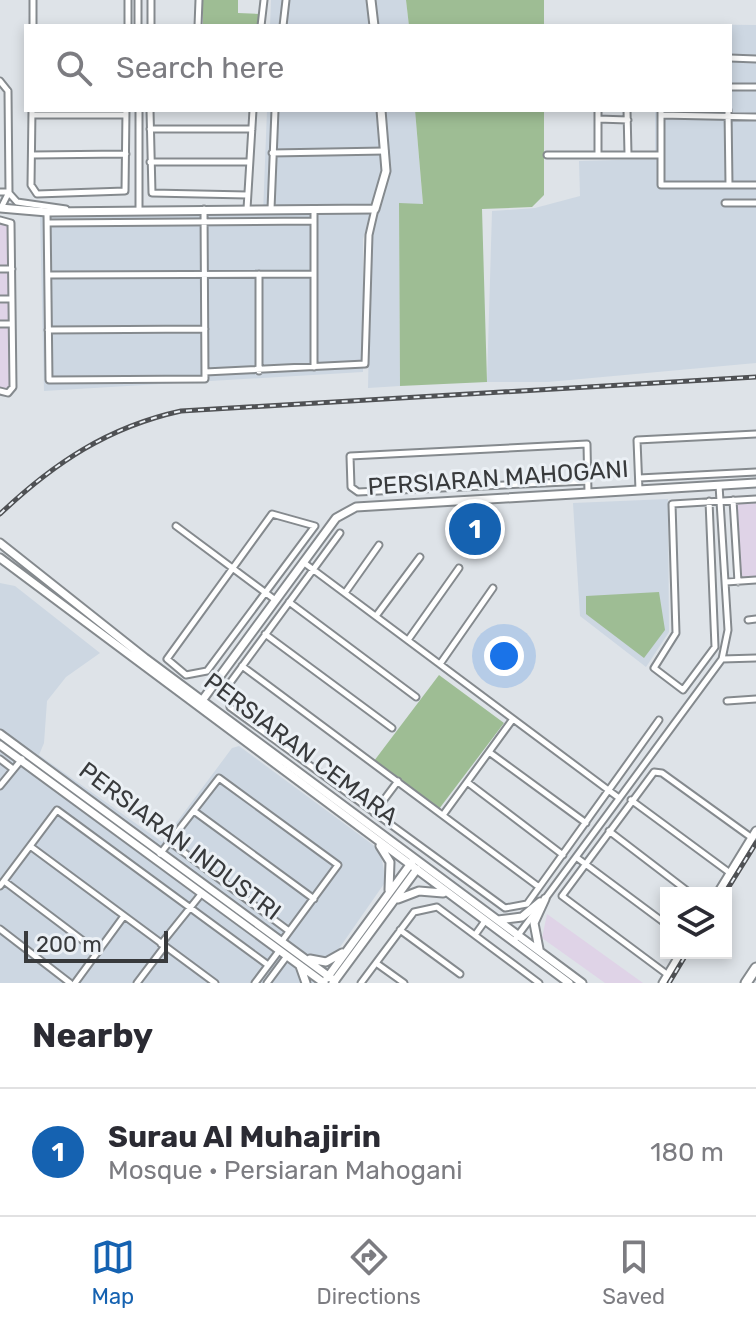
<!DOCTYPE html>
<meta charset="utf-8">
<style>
:root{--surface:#fff;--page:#f7f7f7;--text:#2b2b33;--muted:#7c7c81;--line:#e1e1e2;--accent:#1562b1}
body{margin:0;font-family:Rubik,sans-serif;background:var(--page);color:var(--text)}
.controls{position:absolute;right:24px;bottom:24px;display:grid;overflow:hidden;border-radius:0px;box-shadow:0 4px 12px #0003}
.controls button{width:72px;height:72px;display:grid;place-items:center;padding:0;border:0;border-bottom:2px solid var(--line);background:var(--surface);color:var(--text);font:40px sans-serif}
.scale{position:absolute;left:24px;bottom:20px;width:144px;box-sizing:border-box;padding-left:8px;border:4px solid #383a3c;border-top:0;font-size:22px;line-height:28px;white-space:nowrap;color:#383a3c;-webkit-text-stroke:6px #ebf0f5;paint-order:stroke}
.you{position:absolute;left:504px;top:656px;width:28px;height:28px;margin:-20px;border:6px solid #fff;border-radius:50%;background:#1a73e8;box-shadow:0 0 0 12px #1a73e833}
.badge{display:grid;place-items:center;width:52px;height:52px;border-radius:50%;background:var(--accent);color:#fff;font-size:26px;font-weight:700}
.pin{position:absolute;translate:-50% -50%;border:4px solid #fff;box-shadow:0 2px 8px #0006}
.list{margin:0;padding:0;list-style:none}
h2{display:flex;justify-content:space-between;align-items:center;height:104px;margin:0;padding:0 32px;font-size:34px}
h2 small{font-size:26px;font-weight:400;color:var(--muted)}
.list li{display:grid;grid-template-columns:52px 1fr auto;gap:24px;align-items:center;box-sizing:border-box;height:128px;padding:0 32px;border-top:2px solid var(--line)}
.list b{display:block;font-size:30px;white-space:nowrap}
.list p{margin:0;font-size:26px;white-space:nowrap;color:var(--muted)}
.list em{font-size:26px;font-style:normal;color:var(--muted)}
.icon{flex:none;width:44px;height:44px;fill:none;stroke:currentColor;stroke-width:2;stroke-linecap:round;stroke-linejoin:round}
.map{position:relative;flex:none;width:756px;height:983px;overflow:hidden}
.search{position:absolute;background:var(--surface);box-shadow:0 4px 12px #0003;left:24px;right:24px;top:24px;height:88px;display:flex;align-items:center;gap:20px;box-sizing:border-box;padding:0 28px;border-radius:0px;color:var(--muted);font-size:30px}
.sheet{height:232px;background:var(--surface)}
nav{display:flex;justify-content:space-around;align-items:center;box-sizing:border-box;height:112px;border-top:2px solid var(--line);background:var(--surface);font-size:22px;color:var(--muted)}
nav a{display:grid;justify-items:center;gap:4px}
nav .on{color:var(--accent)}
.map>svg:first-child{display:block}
.commercial{fill:#dfd3e7}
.built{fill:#cdd7e2}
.green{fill:#9ebd94}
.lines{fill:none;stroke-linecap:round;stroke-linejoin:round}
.street-casing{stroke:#858a8e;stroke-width:9}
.secondary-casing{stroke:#858a8e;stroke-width:11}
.highway-casing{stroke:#858a8e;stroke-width:13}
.street{stroke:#fff;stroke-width:5}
.secondary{stroke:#fff;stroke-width:7}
.highway{stroke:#fff;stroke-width:9}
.rail-casing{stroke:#4f5154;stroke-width:5}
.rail{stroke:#ebf0f5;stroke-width:2;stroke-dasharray:6;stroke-linecap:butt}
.labels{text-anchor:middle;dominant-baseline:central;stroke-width:6;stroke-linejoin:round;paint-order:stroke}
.street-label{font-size:24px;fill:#383a3c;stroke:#ebf0f5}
</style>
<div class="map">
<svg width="756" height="983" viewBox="0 0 756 983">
<rect width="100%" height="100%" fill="#dee3e8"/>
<!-- commercial -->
<path class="commercial" d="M0,224H10V391L0,388Z
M756,497V583L737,584L732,498Z
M547,914L643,983H605L542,938Z"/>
<!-- built -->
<path class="built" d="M271,0H367L369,26H270Z
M375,0H406L409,26H377Z
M655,24L756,25V363L548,382H487L492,211L535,208L580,196L579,161L655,159V110H730V26Z
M267,110H377L383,178L363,239V372L44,391L40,215L263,214Z
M384,110H415L423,205L399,204L400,386L368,388L371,238L390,175Z
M668,499L669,632L646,667L580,616L573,503Z
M0,583L15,586L100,653L66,677L47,701L44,743L39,755L162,842L232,748L239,746L380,850L386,881L315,983H0Z"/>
<!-- green -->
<path class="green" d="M203,0H238V13L259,14L257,26H203Z
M406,0H544V26H409Z
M415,110H544V195L532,207L482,209L487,382L400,386L399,203L423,204Z
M659,592L665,630L644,658L586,614V596Z
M439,675L504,723L439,809L374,761Z"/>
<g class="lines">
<defs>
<path id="street" d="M33,26V0
M128,26V0
M138,26V0
M151,26V0
M198,26L199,0
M261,26L264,0
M283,26L286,0
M730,58L756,59
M0,81L8,91
M730,87H756
M32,110L31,185L37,194L125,191L126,110
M139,110V210
M150,110L152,193L247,195
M598,110V155
M627,110L628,154
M661,110V185H756
M728,110L729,185
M32,115H126
M661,115L756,117
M598,119L628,120
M150,129H252
M272,153L385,151
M32,155L126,154
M547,155H661
M150,162H248
M0,192H9
M9,193L17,202L66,209
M725,203H756
M1,208L9,192L8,91
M247,209L253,110
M271,209L275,110
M314,209V367
M47,212L49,380L205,379L204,209
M0,220L11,223L13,387L8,393L0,391
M48,223L314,221
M0,269H12
M259,274V371
M48,275L314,274
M0,299H12
M0,324H12
M48,330L205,329
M205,372L365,364L369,235L375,209
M639,478L756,472
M587,481L358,492L351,487L350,456L587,444L588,493
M639,490L637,440L756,434
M733,500L738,582
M709,501L715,647L683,690L654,668L676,633L672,504L756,499
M272,514L315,526L207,671L186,675L167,659Z
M176,526L274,599
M340,533L227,687L230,707L505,908L527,904L659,720
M303,562L619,798
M726,582L756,580
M345,593L379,545
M289,602L416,697
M376,616L420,557
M748,620L756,619
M265,634L392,728
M408,640L459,568
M722,659L756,658
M440,664L493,588
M242,666L539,887
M727,701L756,699
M489,752L586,823
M0,759L13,769
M467,782L563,855
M0,786L22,759
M631,800L730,873
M194,811L314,899
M374,813L398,781
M443,815L513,719
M609,831L690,893
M170,842L289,931
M30,846L215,983
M160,854L219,778L338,865L282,941
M576,857L666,924
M4,881L98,952
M0,886L57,810L268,965
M545,899L722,659L728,630L719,485
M0,929L70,983
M400,930L460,974
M475,935L485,921
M513,942L539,907
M161,944L202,893
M376,963L404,983
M668,975L562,896L654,772L662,773L752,838
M75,983L124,916
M137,983L165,946
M255,983L279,951
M267,983L287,956
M361,983L414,912L437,907L539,983"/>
<path id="secondary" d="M371,0L374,26
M0,208L47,212L375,209L386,171L381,110
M0,543L145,658L582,983
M0,558L569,983
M201,702L336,518L356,507L756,483
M0,734L335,981
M0,745L324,983
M380,846L390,862L389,890
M718,893L756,831
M398,899L419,891L443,893
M498,920L522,917L540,902
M539,949L534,923L545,899
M310,959L326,962L342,953
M300,966L306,983
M327,978L412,862
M333,983L417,869
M663,983L681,953"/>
<path id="highway" d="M746,983L756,968"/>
</defs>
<!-- street casing -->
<use href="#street" class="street-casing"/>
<!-- secondary casing -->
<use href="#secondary" class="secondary-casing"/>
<!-- highway casing -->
<use href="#highway" class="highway-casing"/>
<!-- street -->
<use href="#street" class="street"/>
<!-- secondary -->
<use href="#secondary" class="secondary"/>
<!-- highway -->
<use href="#highway" class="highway"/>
<defs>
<path id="rail" d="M0,514C54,463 108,427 181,411L756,377
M725,893L756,843
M669,983L687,953"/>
</defs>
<!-- rail casing -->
<use href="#rail" class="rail-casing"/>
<!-- rail -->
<use href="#rail" class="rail"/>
</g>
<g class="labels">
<!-- street labels -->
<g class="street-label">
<text transform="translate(498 478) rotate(-4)">PERSIARAN MAHOGANI</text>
<text transform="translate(301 749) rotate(37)">PERSIARAN CEMARA</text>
<text transform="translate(180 841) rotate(37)">PERSIARAN INDUSTRI</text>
</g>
</g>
</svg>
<div class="controls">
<button><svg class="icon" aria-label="layers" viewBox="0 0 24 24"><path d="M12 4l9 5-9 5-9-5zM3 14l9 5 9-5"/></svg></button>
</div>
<div class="scale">200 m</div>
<div class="you"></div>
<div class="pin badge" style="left:475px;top:529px">1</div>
<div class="search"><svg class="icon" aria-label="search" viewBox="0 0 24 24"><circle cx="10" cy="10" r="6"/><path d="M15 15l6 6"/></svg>Search here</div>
</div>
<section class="sheet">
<h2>Nearby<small></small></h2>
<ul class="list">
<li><span class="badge">1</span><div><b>Surau Al Muhajirin</b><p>Mosque · Persiaran Mahogani</p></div><em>180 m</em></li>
</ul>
</section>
<nav>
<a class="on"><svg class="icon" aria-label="map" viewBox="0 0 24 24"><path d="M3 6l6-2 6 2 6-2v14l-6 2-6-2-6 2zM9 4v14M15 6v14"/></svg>Map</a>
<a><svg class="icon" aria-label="directions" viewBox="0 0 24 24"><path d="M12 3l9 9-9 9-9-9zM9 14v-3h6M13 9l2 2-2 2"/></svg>Directions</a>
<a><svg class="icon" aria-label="saved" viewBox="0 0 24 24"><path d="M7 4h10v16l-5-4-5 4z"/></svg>Saved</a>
</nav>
